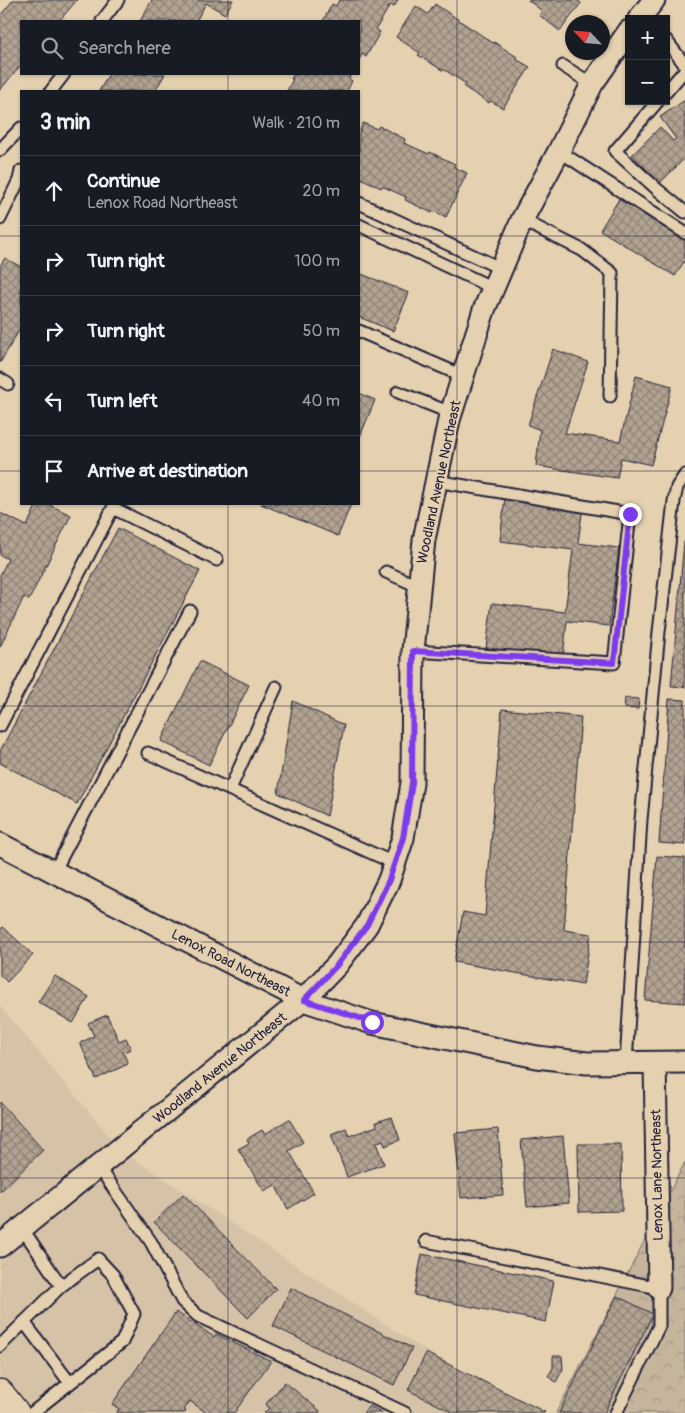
<!DOCTYPE html>
<meta charset="utf-8">
<style>
:root{--surface:#171b24;--page:#242831;--text:#f1f3f6;--muted:#9ea1a6;--line:#363941}
body{margin:0;font-family:Pangolin,sans-serif;background:var(--page);color:var(--text)}
.controls{position:absolute;right:15px;top:15px;display:grid;overflow:hidden;border-radius:0px;box-shadow:0 1px 4px #0004}
.controls button{width:45px;height:45px;display:grid;place-items:center;padding:0;border:0;border-bottom:1px solid var(--line);background:var(--surface);color:var(--text);font:25px sans-serif}
.compass{position:absolute;left:565px;top:15px;width:45px;height:45px;border-radius:50%;background:var(--surface);box-shadow:0 1px 4px #0004;rotate:296deg}
.stop{position:absolute;width:15px;height:15px;margin:-11px;border:4px solid #7c3aed;border-radius:50%;background:#fff}
.stop.end{background:#7c3aed;border-color:#fff;box-shadow:0 1px 5px #0008}
.list{margin:0;padding:0;list-style:none}
h2{display:flex;justify-content:space-between;align-items:center;height:65px;margin:0;padding:0 20px;font-size:21px}
h2 small{font-size:16px;font-weight:400;color:var(--muted)}
.list li{display:grid;grid-template-columns:32px 1fr auto;gap:15px;align-items:center;box-sizing:border-box;height:70px;padding:0 20px;border-top:1px solid var(--line)}
.list b{display:block;font-size:19px;white-space:nowrap}
.list p{margin:0;font-size:16px;white-space:nowrap;color:var(--muted)}
.list em{font-size:16px;font-style:normal;color:var(--muted)}
.icon{flex:none;width:28px;height:28px;fill:none;stroke:currentColor;stroke-width:2;stroke-linecap:round;stroke-linejoin:round}
.map{position:relative;flex:none;width:685px;height:1413px;overflow:hidden}
.search{position:absolute;background:var(--surface);box-shadow:0 1px 4px #0004;left:20px;top:20px;width:340px;height:55px;display:flex;align-items:center;gap:12px;box-sizing:border-box;padding:0 18px;border-radius:0px;color:var(--muted);font-size:19px}
.panel{position:absolute;background:var(--surface);box-shadow:0 1px 4px #0004;left:20px;top:90px;width:340px;height:415px;border-radius:0px}
.map>svg:first-child{display:block}
.built{fill:#d6c3a7}
.forest{fill:url(#forest-crowns);stroke:#746c6c}
.building{fill:url(#building-cross-hatch);stroke:#22223b}
.lines{fill:none;stroke-linecap:round;stroke-linejoin:round}
.lane-casing{stroke:#22223b;stroke-width:15}
.street-casing{stroke:#22223b;stroke-width:25}
.secondary-casing{stroke:#22223b;stroke-width:31}
.lane{stroke:#e5d1b0;stroke-width:11}
.street{stroke:#e5d1b0;stroke-width:21}
.secondary{stroke:#e5d1b0;stroke-width:28}
.route{stroke:#7c3aed;stroke-width:6}
.grid{fill:none;stroke:#22223b;stroke-width:1;stroke-opacity:0.55}
.labels{text-anchor:middle;dominant-baseline:central;stroke-width:4;stroke-linejoin:round;paint-order:stroke}
.street-label{font-size:14px;fill:#22223b;stroke:#e5d1b0}
</style>
<div class="map">
<svg width="685" height="1413" viewBox="0 0 685 1413">
<defs>
<pattern id="forest-crowns" width="20" height="18" patternUnits="userSpaceOnUse" patternTransform="scale(1.25)"><rect width="20" height="18" fill="#c6b59d"/><path d="M2 6a3 3 0 1 1 6 0M12 15a3 3 0 1 1 6 0" fill="none" stroke="#aa9b88"/></pattern>
<pattern id="building-cross-hatch" width="8" height="8" patternUnits="userSpaceOnUse" patternTransform="scale(1.25)"><rect width="8" height="8" fill="#b2a391"/><path d="M0 0l8 8M0 8l8-8" fill="none" stroke="#908478"/></pattern>
</defs>
<rect width="100%" height="100%" fill="#e5d1b0"/>
<filter id="ink" filterUnits="userSpaceOnUse"><feTurbulence type="fractalNoise" baseFrequency=".02" numOctaves="2"/><feDisplacementMap in="SourceGraphic" scale="10" xChannelSelector="R" yChannelSelector="G"/><feConvolveMatrix kernelMatrix="1 2 1 2 8 2 1 2 1" color-interpolation-filters="sRGB"/></filter>
<g filter="url(#ink)">
<!-- built -->
<path class="built" d="M0,1006L122,1151L520,1413H0Z"/>
<!-- forest -->
<path class="forest" d="M685,1162V1413H556Z"/>
<!-- building -->
<path class="building" d="M13,0H77L59,21H21V65L0,90V16Z
M152,0H233L225,14L206,3L196,21H140Z
M339,0H398L394,7L390,5L376,29L380,32L366,57L362,54L359,60V21H323L332,4L336,6Z
M528,0H577L581,3L560,31L539,15L542,11Z
M435,4L493,43L494,42L517,57L516,59L530,67L503,108L491,101L489,103L464,87L466,84L445,70H442L418,55L420,53L396,37L416,6L428,14Z
M109,74H165L155,91H99Z
M294,74H351L349,78L352,81L347,91H287L293,79H291Z
M685,100V158L660,183L632,155L660,127L673,141L676,139L660,117Z
M363,123L377,129L379,126L405,139L404,143L429,154L430,152L455,164L454,167L467,173L446,217L433,211L432,213L405,200L406,197L382,186L381,188L359,177V133Z
M619,199L685,240V260L675,276L600,230Z
M5,258L21,267V327L0,363V266Z
M359,273L409,293L393,331L359,317Z
M553,349L588,362L565,433L620,441L636,376L672,386L651,465L621,458L617,478L536,466L540,430L528,425Z
M359,393L375,400L359,439Z
M505,497L583,506L578,543L619,548L609,626L567,621L563,657L486,648L492,603L565,612L573,550L500,541Z
M37,504H47L71,515L29,600L24,597L0,647V575L8,559L0,555V513L27,526Z
M261,504H351L338,536Z
M118,528L200,571L77,804L0,763V751Z
M684,542H685V687L671,686Z
M200,661L249,685L209,765L161,741Z
M625,698L639,699L638,709L624,708Z
M669,699L685,700V845L659,843Z
M293,701L344,725L327,816L278,793Z
M502,709L581,717L564,930L591,934L583,985L454,962L463,912L485,916Z
M657,856L685,858V1003L645,1000Z
M3,927L33,955L7,982L0,975V930Z
M55,976L89,997L73,1023L38,1002Z
M107,1015L119,1041L126,1038L131,1049L123,1052L128,1064L96,1079L80,1043L94,1036L88,1023Z
M0,1102L43,1150L0,1192Z
M392,1117L400,1140L385,1146L383,1140L376,1143L384,1164L347,1177L331,1134L346,1128L349,1136L377,1126L376,1122Z
M289,1119L303,1142L289,1151L314,1193L288,1209L275,1185L264,1191L238,1149L249,1143L247,1139L262,1130L265,1134Z
M498,1129L503,1195L461,1198L455,1133Z
M563,1136L569,1203L527,1207L521,1140Z
M578,1144H621L622,1211L579,1212Z
M183,1194L276,1289L248,1318L154,1222Z
M422,1254L554,1281L546,1322L414,1295Z
M291,1288L412,1348L394,1385L273,1326Z
M617,1296L653,1314L604,1413H559Z
M176,1312L214,1337L216,1334L271,1361L234,1413H207L190,1401L184,1410L186,1411L185,1413H116L119,1409L112,1404Z
M426,1353L545,1412L544,1413H454L408,1390Z
M553,1356H562L563,1369L556,1382L548,1376L553,1368Z
M285,1382L320,1411L319,1413H264L269,1408L265,1405Z
M369,1406L383,1413H363Z"/>
<g class="lines">
<defs>
<path id="lane" d="M102,21L118,0
M666,40L685,65
M563,66L592,84
M51,91L64,74
M666,92L685,70
M658,101L615,151L658,190L685,212
M0,150L21,128
M559,151L685,233
M359,203L502,269
M0,219L19,180L21,171
M522,220L582,250L612,273L610,396
M359,225L493,288
M359,331L463,376
M0,379L8,384
M398,392L451,413
M386,572L420,587
M413,651L614,663L630,514L436,481
M0,726L113,508L217,560
M148,753L394,863
M230,789L276,687
M54,872L190,611
M626,1063L641,820L659,632L674,501L677,487L685,475
M98,1166L151,1242L182,1301L198,1316L405,1413
M22,1228L61,1286
M426,1241L659,1288V1326L616,1413
M24,1322L70,1383
M0,1346L61,1286L98,1259L113,1275L134,1314L122,1342L32,1413"/>
<path id="street" d="M639,19L654,0
M0,844L303,1000L372,1023L537,1057L587,1063L685,1062
M655,1063L659,1288
M0,1246L303,1000L337,965L367,925L389,880L403,838L412,783L413,651L424,540L449,420L484,310L522,220L559,151L592,84L629,31"/>
<path id="secondary" d="M0,1394L15,1413"/>
</defs>
<!-- lane casing -->
<use href="#lane" class="lane-casing"/>
<!-- street casing -->
<use href="#street" class="street-casing"/>
<!-- secondary casing -->
<use href="#secondary" class="secondary-casing"/>
<!-- lane -->
<use href="#lane" class="lane"/>
<!-- street -->
<use href="#street" class="street"/>
<!-- secondary -->
<use href="#secondary" class="secondary"/>
</g>
</g>
<g class="lines" filter="url(#ink)">
<!-- route -->
<path class="route" d="M372,1022L304,1000L337,965L367,925L389,880L403,838L412,783L413,651L614,663L630,514"/>
</g>
<!-- grid -->
<path class="grid" d="M228,0V21M457,0V1413M228,74V91M0,236H21M359,236H685M0,471H21M359,471H685M228,504V1413M0,706H685M0,942H685M0,1178H685"/>
<g class="labels">
<!-- street labels -->
<g class="street-label">
<text transform="translate(439 482) rotate(-78)">Woodland Avenue Northeast</text>
<text transform="translate(231 963) rotate(27)">Lenox Road Northeast</text>
<text transform="translate(220 1068) rotate(-39)">Woodland Avenue Northeast</text>
<text transform="translate(657 1175) rotate(-91)">Lenox Lane Northeast</text>
</g>
</g>
</svg>
<div class="controls">
<button>+</button>
<button>−</button>
</div>
<svg class="compass" viewBox="-18 -18 36 36"><path d="M0-13l5 13h-10z" fill="#e53935"/><path d="M0 13l5-13h-10z" fill="#9ea1a6"/></svg>
<div class="stop" style="left:372px;top:1022px"></div>
<div class="stop end" style="left:630px;top:514px"></div>
<div class="search"><svg class="icon" aria-label="search" viewBox="0 0 24 24"><circle cx="10" cy="10" r="6"/><path d="M15 15l6 6"/></svg>Search here</div>
<section class="panel">
<h2>3 min<small>Walk · 210 m</small></h2>
<ul class="list">
<li><svg class="icon" aria-label="ahead" viewBox="0 0 24 24"><path d="M12 20V5M6 11l6-6 6 6"/></svg><div><b>Continue</b><p>Lenox Road Northeast</p></div><em>20 m</em></li>
<li><svg class="icon" aria-label="right" viewBox="0 0 24 24"><path d="M7 20v-9h11M14 6l5 5-5 5"/></svg><div><b>Turn right</b></div><em>100 m</em></li>
<li><svg class="icon" aria-label="right" viewBox="0 0 24 24"><path d="M7 20v-9h11M14 6l5 5-5 5"/></svg><div><b>Turn right</b></div><em>50 m</em></li>
<li><svg class="icon" aria-label="left" viewBox="0 0 24 24"><path d="M17 20v-9H6M10 6l-5 5 5 5"/></svg><div><b>Turn left</b></div><em>40 m</em></li>
<li><svg class="icon" aria-label="arrive" viewBox="0 0 24 24"><path d="M6 21V4h12l-3 4 3 4H6"/></svg><div><b>Arrive at destination</b></div></li>
</ul>
</section>
</div>
